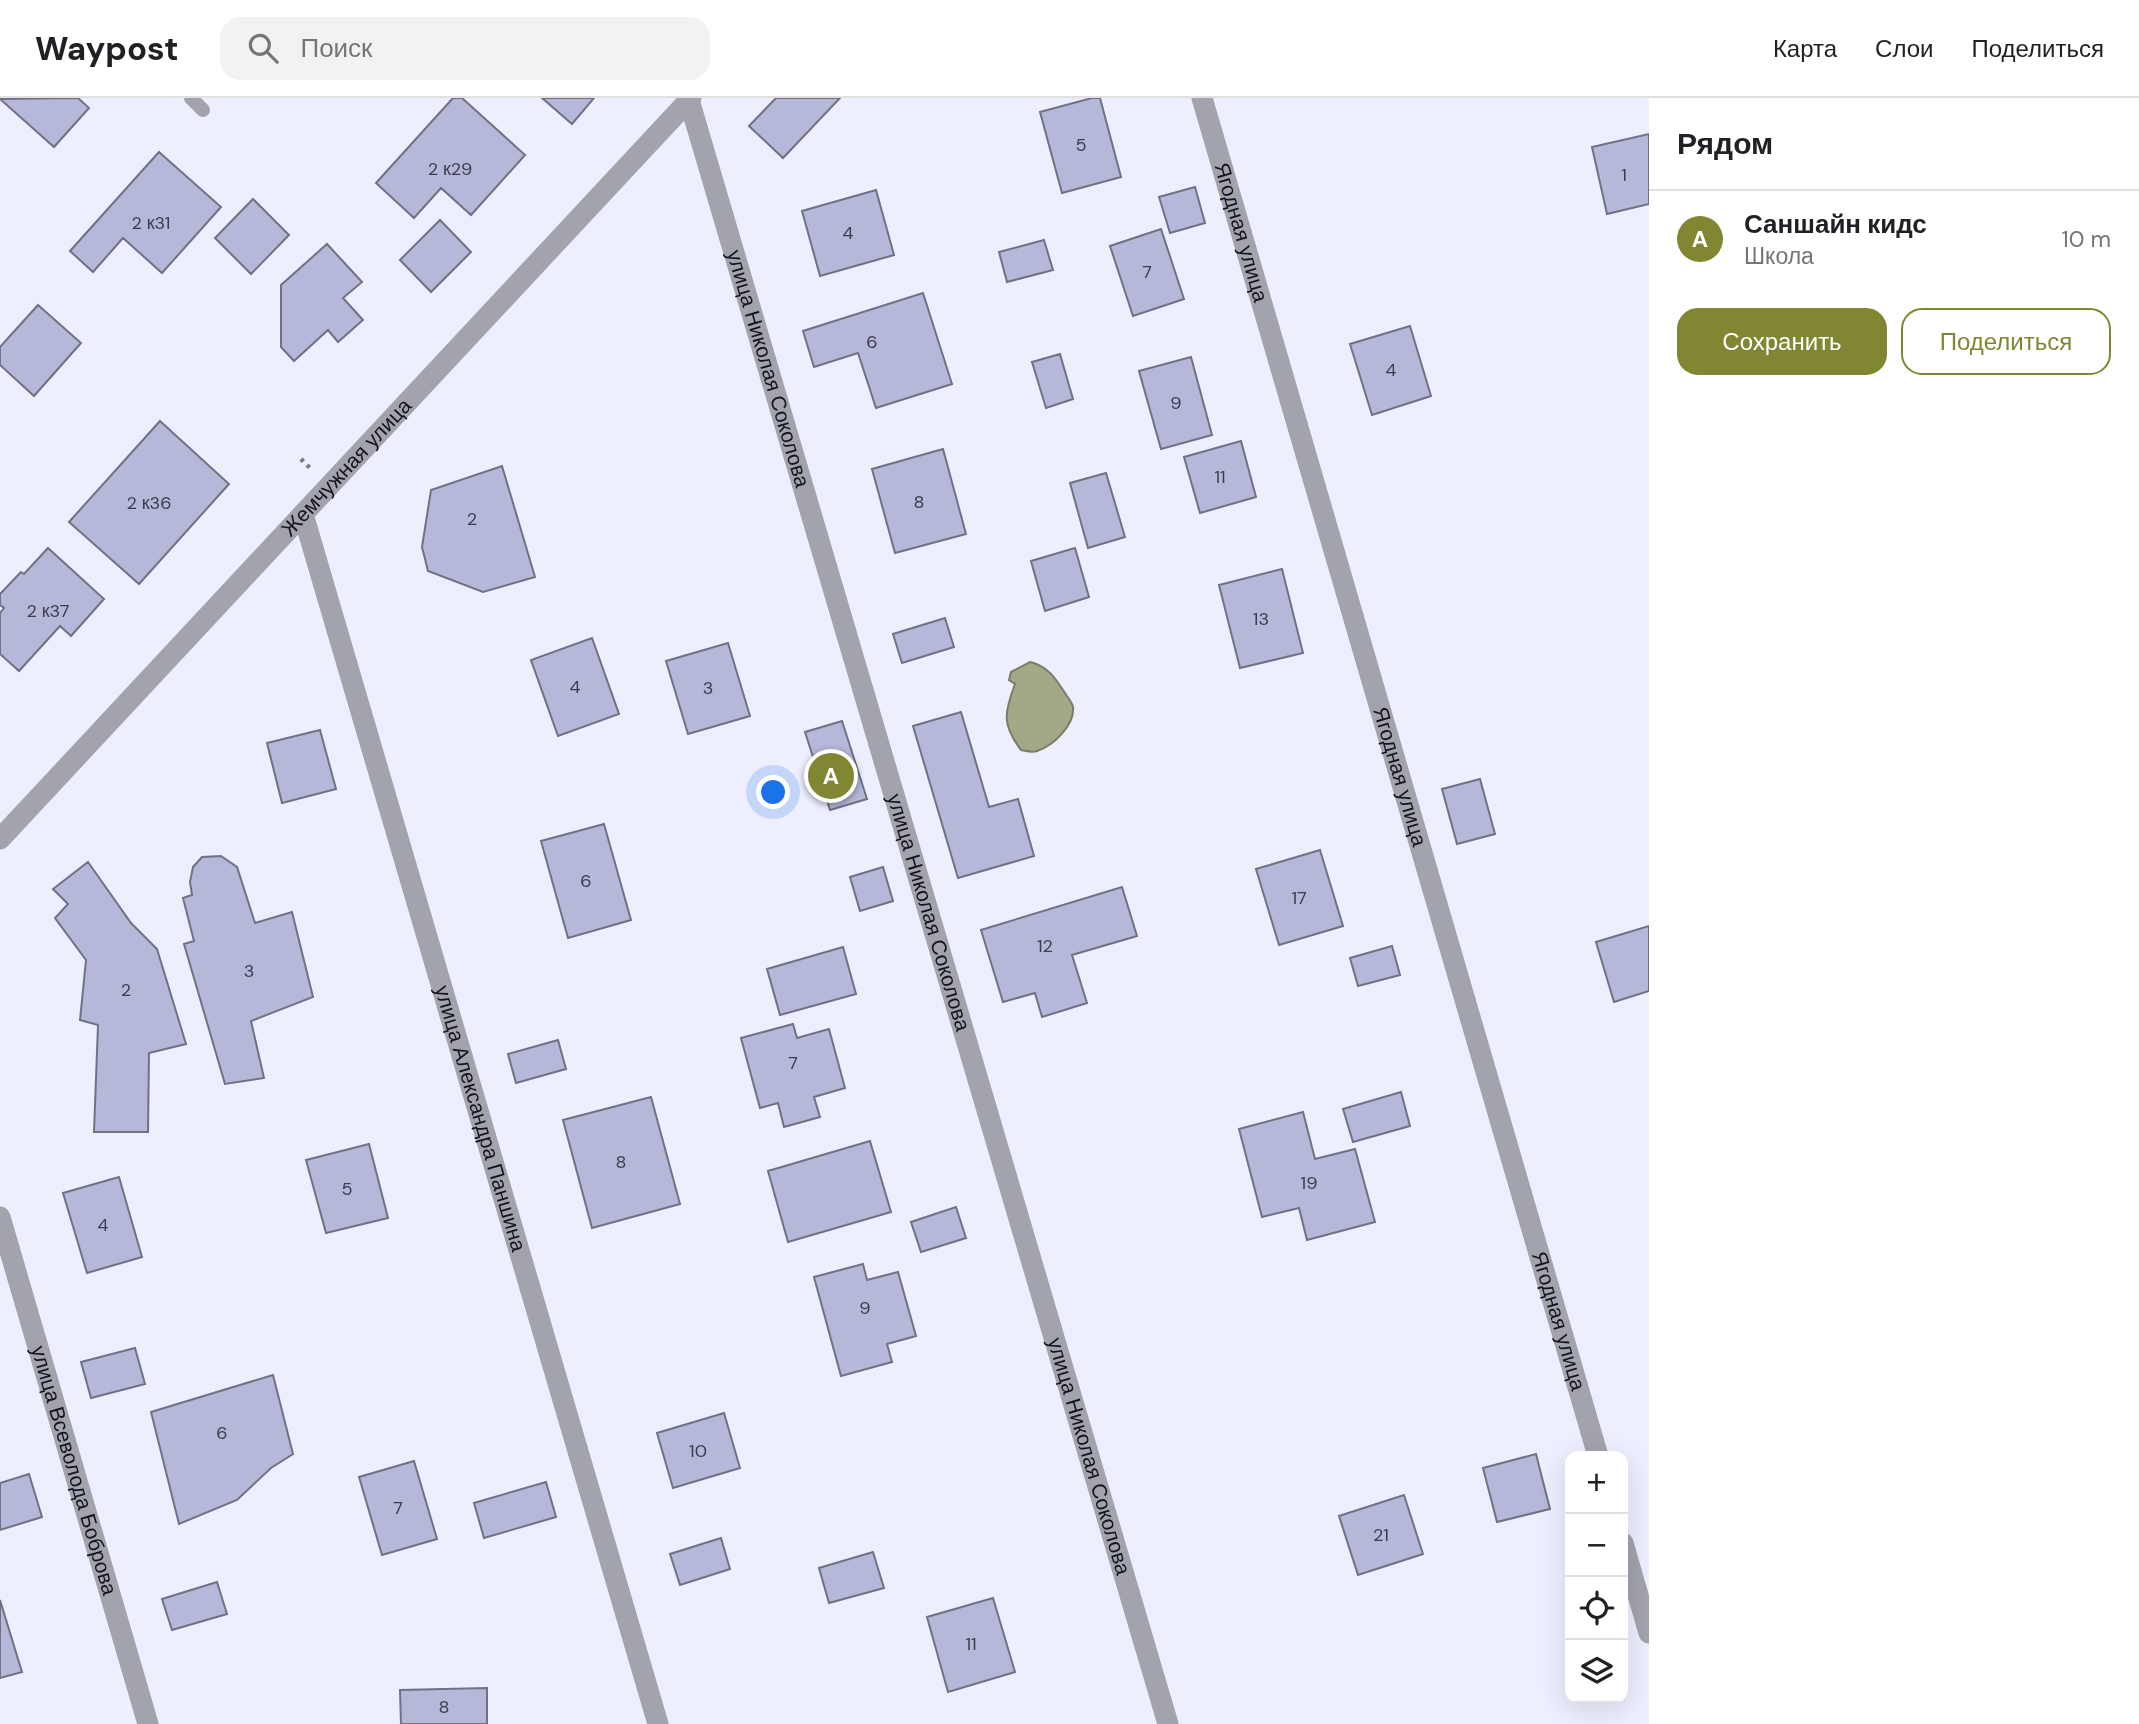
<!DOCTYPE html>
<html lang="ru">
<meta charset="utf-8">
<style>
:root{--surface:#fff;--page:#f2f2f2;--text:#202124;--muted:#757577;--line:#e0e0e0;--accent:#808631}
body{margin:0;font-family:"DM Sans",sans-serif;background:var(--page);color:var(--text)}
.controls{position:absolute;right:21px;bottom:21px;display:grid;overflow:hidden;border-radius:14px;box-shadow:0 7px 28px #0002}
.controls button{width:63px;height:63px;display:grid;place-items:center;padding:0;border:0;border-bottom:2px solid var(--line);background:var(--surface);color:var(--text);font:35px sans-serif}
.you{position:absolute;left:774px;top:695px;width:24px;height:24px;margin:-18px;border:5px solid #fff;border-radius:50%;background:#1a73e8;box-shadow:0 0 0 10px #1a73e833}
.badge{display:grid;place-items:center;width:46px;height:46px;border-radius:50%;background:var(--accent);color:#fff;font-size:23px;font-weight:700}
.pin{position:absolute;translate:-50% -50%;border:4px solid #fff;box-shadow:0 2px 7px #0006}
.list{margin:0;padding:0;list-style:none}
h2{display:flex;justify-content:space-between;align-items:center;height:91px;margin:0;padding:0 28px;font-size:30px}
h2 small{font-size:23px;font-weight:400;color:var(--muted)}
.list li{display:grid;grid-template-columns:46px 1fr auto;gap:21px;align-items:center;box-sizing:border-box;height:98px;padding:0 28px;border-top:2px solid var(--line)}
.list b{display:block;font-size:26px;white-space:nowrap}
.list p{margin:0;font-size:23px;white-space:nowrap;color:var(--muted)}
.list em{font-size:23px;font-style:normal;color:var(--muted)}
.actions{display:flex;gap:14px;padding:21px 28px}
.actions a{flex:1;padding:16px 0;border:2px solid var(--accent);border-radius:21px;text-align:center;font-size:24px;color:var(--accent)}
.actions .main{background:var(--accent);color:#fff}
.icon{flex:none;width:38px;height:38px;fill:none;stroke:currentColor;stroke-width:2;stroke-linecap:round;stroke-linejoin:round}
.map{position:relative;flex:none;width:1649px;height:1626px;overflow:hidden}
header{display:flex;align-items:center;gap:42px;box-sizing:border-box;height:98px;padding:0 35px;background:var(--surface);border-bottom:2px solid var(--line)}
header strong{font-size:33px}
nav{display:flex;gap:38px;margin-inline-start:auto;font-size:24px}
.search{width:490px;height:63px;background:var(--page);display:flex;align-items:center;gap:18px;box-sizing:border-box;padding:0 24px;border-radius:21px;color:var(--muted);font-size:26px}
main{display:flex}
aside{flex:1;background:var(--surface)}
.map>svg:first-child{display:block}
.water{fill:#a4a887;stroke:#797c67;stroke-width:2}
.building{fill:#b6b8d9;stroke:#6f7186;stroke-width:2}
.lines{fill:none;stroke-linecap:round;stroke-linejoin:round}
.path{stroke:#7b7b87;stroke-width:4.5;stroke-dasharray:3.5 5;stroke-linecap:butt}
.lane{stroke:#a2a3ad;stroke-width:14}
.street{stroke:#a2a3ad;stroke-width:21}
.labels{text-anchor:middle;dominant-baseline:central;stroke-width:6;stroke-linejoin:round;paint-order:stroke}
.number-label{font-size:18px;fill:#3c3d4c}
.street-label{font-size:21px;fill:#14141d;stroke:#fdfdfd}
</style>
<header>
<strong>Waypost</strong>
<div class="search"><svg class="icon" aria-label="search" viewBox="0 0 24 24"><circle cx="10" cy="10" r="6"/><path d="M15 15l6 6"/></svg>Поиск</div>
<nav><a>Карта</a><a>Слои</a><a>Поделиться</a></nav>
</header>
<main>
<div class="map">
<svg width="1649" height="1626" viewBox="0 0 1649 1626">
<rect width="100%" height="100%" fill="#eeeffe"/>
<!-- water -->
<path class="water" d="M1030,564C1049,569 1055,580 1065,595C1068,600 1072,604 1073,609C1075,627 1053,648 1037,653C1032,655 1026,653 1021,652C1002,627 1004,615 1015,586L1009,582L1011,574Z"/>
<!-- building -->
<path class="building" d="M78,0L89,10L54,49L0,1Z
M453,0H462L525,57L471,117L441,90L414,120L376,85Z
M542,0H594L572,26Z
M776,0H840L783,60L749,28Z
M1092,0H1100L1121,79L1062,95L1040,14Z
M1649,36V106L1607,116L1592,49Z
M159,54L221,109L162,175L123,140L93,174L70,153Z
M1195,89L1205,125L1170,135L1159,99Z
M876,92L894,157L820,178L802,113Z
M253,101L289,137L251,176L215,140Z
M440,122L471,154L431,194L400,162Z
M1161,131L1184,201L1133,218L1110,148Z
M1044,142L1053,172L1007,184L999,154Z
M327,146L362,184L343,200L363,222L338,244L328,232L294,263L281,249V187Z
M923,195L952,286L876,310L858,255L814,269L803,233Z
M38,207L81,245L34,298L0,267V249Z
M1410,228L1431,298L1372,317L1350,246Z
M1060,256L1073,301L1046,310L1032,264Z
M1191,259L1212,337L1161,351L1139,273Z
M160,323L229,386L139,486L69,424Z
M1241,343L1256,399L1200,415L1184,359Z
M943,351L966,436L895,455L872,371Z
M502,368L535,479L483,494L428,473L422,449L431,392Z
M1106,375L1125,439L1088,450L1070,385Z
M48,450L104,501L71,538L60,528L19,573L0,556V515L4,510L0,507V496L21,474L24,476Z
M1075,450L1089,499L1045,513L1031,463Z
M1282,471L1303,555L1240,570L1219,487Z
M945,520L954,549L902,565L893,536Z
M592,540L619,616L558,638L531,562Z
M728,545L750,618L688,636L666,563Z
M961,614L989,709L1018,701L1034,758L958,780L913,628Z
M842,623L867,701L830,712L805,634Z
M320,632L336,691L282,705L267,645Z
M1480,681L1495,736L1457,746L1442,691Z
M604,726L631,822L568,840L541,743Z
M1320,752L1343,828L1279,847L1256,771Z
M221,758L237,769L255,825L292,814L313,899L251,923L264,980L225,986L184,846L194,843L183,800L192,797L190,784L193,769L202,759Z
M88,764L131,825L157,851L186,946L149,955L148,1034H94L98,927L80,922L86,862L55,820L68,806L53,791Z
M883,769L893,803L860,813L850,779Z
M1122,789L1137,838L1072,857L1087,905L1042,919L1035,895L1003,904L981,832Z
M1649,828V893L1614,904L1596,844Z
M1392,848L1400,877L1358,888L1350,860Z
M843,849L856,896L780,917L767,871Z
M793,926L797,940L829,931L845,990L814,999L820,1019L784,1029L778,1005L760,1010L741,940Z
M558,942L566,971L516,985L508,956Z
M1401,994L1410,1028L1353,1044L1343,1011Z
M651,999L680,1106L592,1130L563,1022Z
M1303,1014L1315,1061L1355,1051L1375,1124L1307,1142L1299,1110L1262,1119L1239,1031Z
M870,1043L891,1114L788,1144L768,1073Z
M369,1046L388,1120L326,1135L306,1062Z
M119,1079L142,1159L87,1175L63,1095Z
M956,1109L966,1140L921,1154L911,1124Z
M863,1166L867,1182L898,1174L916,1238L887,1246L892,1264L841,1278L814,1179Z
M135,1250L145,1286L91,1300L81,1264Z
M273,1277L293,1356L271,1370L237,1402L179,1426L151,1314Z
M724,1315L740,1370L673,1390L657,1335Z
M1536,1356L1550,1411L1497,1424L1483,1370Z
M414,1363L437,1441L382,1457L359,1379Z
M29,1376L42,1419L0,1432V1385Z
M546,1384L556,1419L484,1440L474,1405Z
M1404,1397L1423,1456L1358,1477L1339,1418Z
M721,1440L730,1471L680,1487L670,1456Z
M873,1454L884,1490L829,1505L819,1470Z
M217,1484L227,1516L172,1532L162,1501Z
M993,1500L1015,1574L948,1594L927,1519Z
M0,1502L22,1574L0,1580Z
M487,1590V1626H401L400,1592Z"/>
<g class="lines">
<!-- path -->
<path class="path" d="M301,361L310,370"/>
<!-- lane -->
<path class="lane" d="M191,0L203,12"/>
<!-- street -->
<g class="street">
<path id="s1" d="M1202,0L1598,1358"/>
<path id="s2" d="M689,2L1168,1626"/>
<path id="s3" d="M303,416L658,1626"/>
<path id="s4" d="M0,741L691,0"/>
<path id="s5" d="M0,1119L148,1626"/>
<path d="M1623,1445L1649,1535"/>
</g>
</g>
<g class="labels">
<!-- number labels -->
<g class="number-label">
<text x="1081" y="47">5</text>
<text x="450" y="71">2 к29</text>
<text x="1624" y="77">1</text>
<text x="151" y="125">2 к31</text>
<text x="848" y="135">4</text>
<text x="1147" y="174">7</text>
<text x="872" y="244">6</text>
<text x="1391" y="272">4</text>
<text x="1176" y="305">9</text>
<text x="1220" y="379">11</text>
<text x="919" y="404">8</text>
<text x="149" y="405">2 к36</text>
<text x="472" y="421">2</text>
<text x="48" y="513">2 к37</text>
<text x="1261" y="521">13</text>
<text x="575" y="589">4</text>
<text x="708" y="590">3</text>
<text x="586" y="783">6</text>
<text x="1299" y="800">17</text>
<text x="1045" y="848">12</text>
<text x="249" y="873">3</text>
<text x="126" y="892">2</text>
<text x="793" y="965">7</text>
<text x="621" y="1064">8</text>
<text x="1309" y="1085">19</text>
<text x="347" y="1091">5</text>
<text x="103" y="1127">4</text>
<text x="865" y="1210">9</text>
<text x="222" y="1335">6</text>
<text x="698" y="1353">10</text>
<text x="398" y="1410">7</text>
<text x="1381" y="1437">21</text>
<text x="971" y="1546">11</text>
<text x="444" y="1609">8</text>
</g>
<!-- street labels -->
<g class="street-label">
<text stroke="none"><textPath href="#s1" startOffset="140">Ягодная улица</textPath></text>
<text stroke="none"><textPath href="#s2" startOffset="280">улица Николая Соколова</textPath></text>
<text stroke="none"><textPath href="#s4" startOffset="508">Жемчужная улица</textPath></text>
<text stroke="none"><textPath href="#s1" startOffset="707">Ягодная улица</textPath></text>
<text stroke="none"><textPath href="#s2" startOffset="847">улица Николая Соколова</textPath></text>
<text stroke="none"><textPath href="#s3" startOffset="630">улица Александра Паншина</textPath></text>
<text stroke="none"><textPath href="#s1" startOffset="1274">Ягодная улица</textPath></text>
<text stroke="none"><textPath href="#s2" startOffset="1414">улица Николая Соколова</textPath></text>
<text stroke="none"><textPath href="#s5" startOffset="264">улица Всеволода Боброва</textPath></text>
</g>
</g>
</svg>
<div class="controls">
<button>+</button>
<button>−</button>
<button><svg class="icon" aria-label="locate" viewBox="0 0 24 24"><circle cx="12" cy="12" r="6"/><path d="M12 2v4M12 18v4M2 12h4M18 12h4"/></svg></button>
<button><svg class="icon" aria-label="layers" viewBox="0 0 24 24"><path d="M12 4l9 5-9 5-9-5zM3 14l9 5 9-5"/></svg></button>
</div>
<div class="you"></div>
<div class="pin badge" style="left:831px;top:678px">A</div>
</div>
<aside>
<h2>Рядом<small></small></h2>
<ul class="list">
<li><span class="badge">A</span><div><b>Саншайн кидс</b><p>Школа</p></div><em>10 m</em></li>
</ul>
<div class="actions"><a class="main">Сохранить</a><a>Поделиться</a></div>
</aside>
</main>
